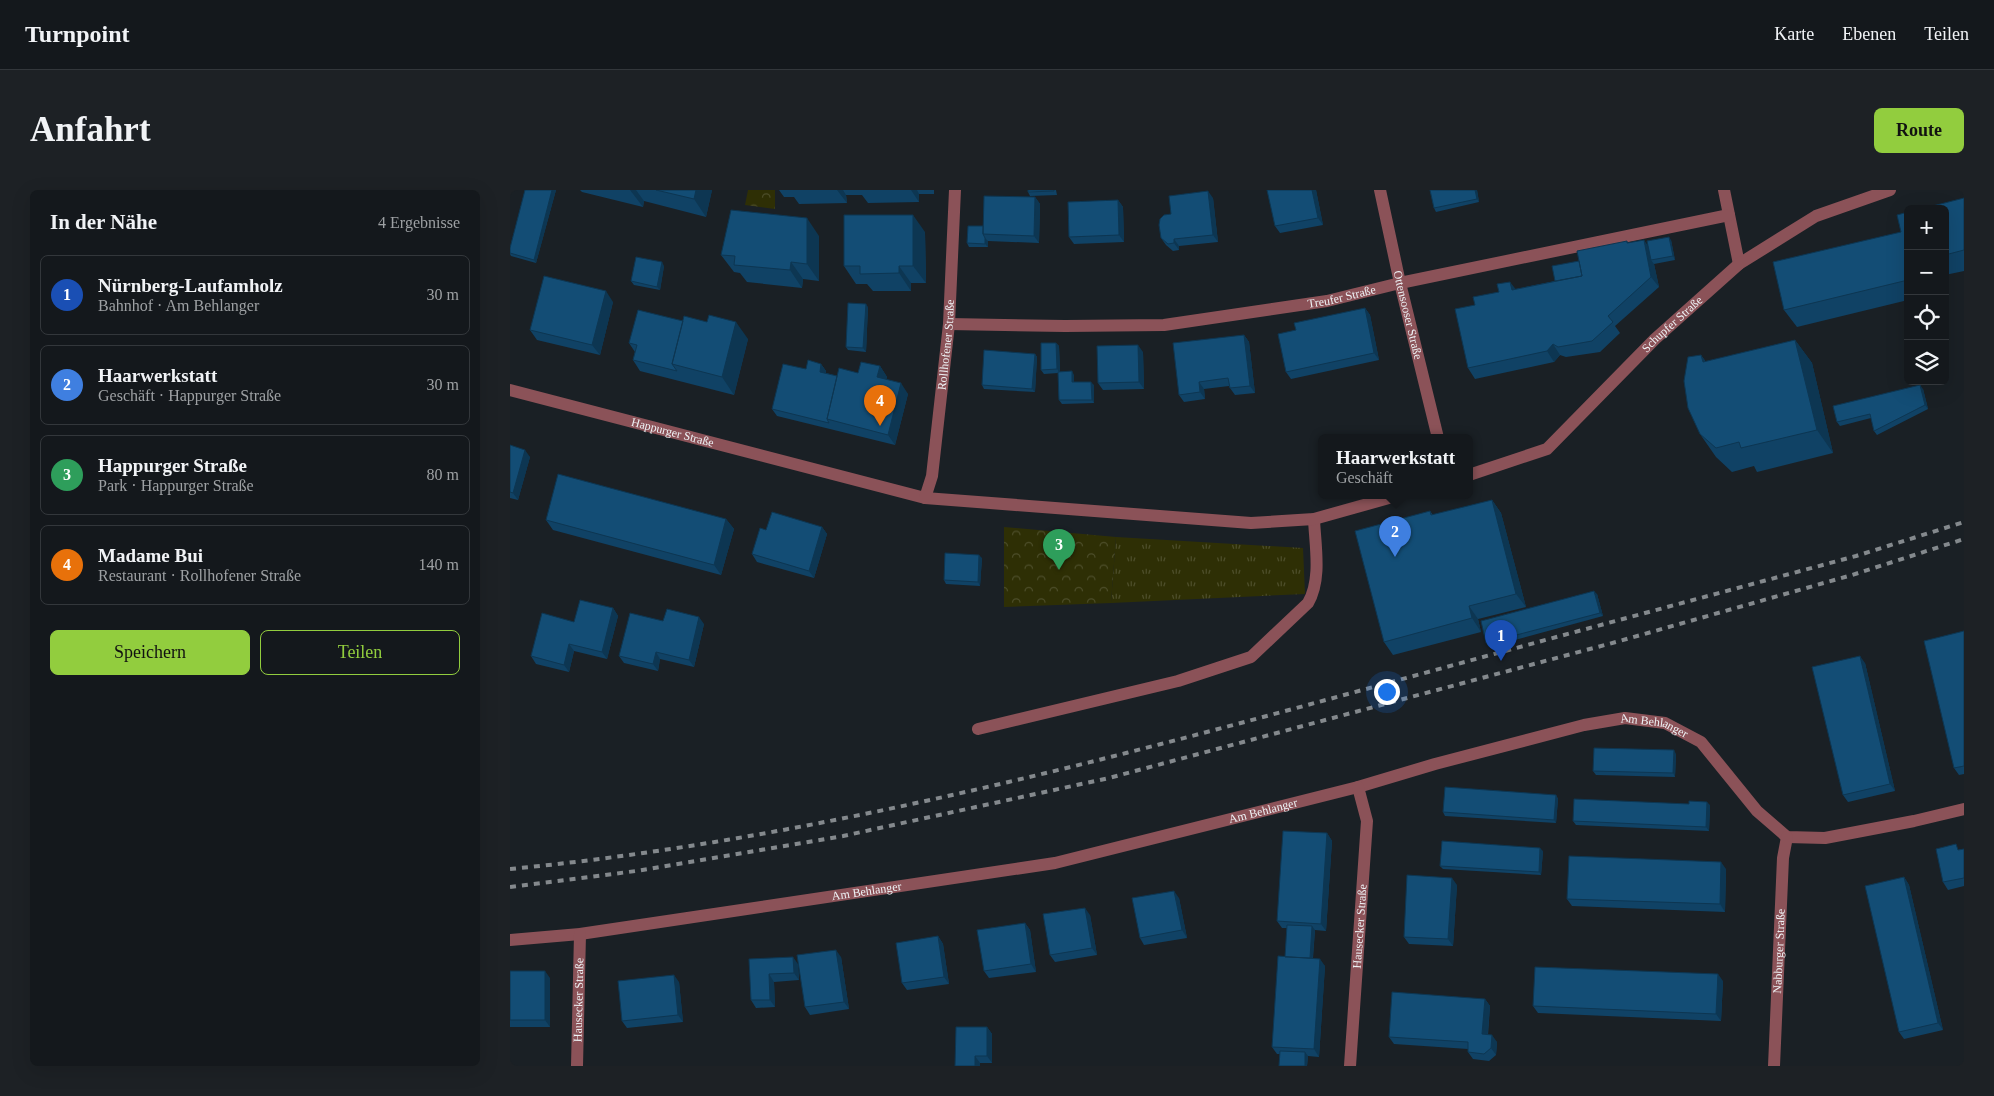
<!DOCTYPE html>
<html lang="de">
<meta charset="utf-8">
<style>
:root{--surface:#14181c;--page:#1d2125;--text:#f1f3f6;--muted:#9da0a3;--line:#33373b;--accent:#92cd3e}
body{margin:0;font-family:"Times New Roman",serif;background:var(--page);color:var(--text)}
.controls{position:absolute;right:15px;top:15px;display:grid;overflow:hidden;border-radius:8px;box-shadow:0 5px 20px #0002}
.controls button{width:45px;height:45px;display:grid;place-items:center;padding:0;border:0;border-bottom:1px solid var(--line);background:var(--surface);color:var(--text);font:25px sans-serif}
.you{position:absolute;left:876px;top:501px;width:18px;height:18px;margin:-12px;border:4px solid #fff;border-radius:50%;background:#1a73e8;box-shadow:0 0 0 8px #1a73e833}
.badge{display:grid;place-items:center;width:32px;height:32px;border-radius:50%;background:var(--accent);color:#fff;font-size:16px;font-weight:700}
.pin{position:absolute;translate:-50% -41px;filter:drop-shadow(0 1px 2px #0008)}
.pin::after{content:'';position:absolute;top:26px;width:18px;height:15px;background:inherit;clip-path:polygon(0 0,100% 0,50% 100%)}
.popup{position:absolute;left:808px;top:244px;width:155px;height:65px;box-sizing:border-box;display:grid;place-content:center;border-radius:8px;background:var(--surface);filter:drop-shadow(0 1px 4px #0005);font-size:16px;white-space:nowrap;color:var(--muted)}
.popup b{font-size:19px;color:var(--text)}
.popup::after{content:'';position:absolute;left:50%;top:100%;margin-left:-10px;border:10px solid transparent;border-top-color:var(--surface)}
.list{margin:0;padding:0;list-style:none}
h2{display:flex;justify-content:space-between;align-items:center;height:65px;margin:0;padding:0 20px;font-size:21px}
h2 small{font-size:16px;font-weight:400;color:var(--muted)}
.list li{display:grid;grid-template-columns:32px 1fr auto;gap:15px;align-items:center;box-sizing:border-box;height:80px;margin:0 10px 10px;padding:0 10px;border:1px solid var(--line);border-radius:8px}
.list b{display:block;font-size:19px;white-space:nowrap}
.list p{margin:0;font-size:16px;white-space:nowrap;color:var(--muted)}
.list em{font-size:16px;font-style:normal;color:var(--muted)}
.actions{display:flex;gap:10px;padding:15px 20px}
.actions a{flex:1;padding:11px 0;border:1px solid var(--accent);border-radius:8px;text-align:center;font-size:18px;color:var(--accent)}
.actions .main{background:var(--accent);color:#111}
.icon{flex:none;width:28px;height:28px;fill:none;stroke:currentColor;stroke-width:2;stroke-linecap:round;stroke-linejoin:round}
.map{position:relative;flex:none;width:1454px;height:876px;overflow:hidden;border-radius:8px}
header{display:flex;align-items:center;gap:30px;box-sizing:border-box;height:70px;padding:0 25px;background:var(--surface);border-bottom:1px solid var(--line)}
header strong{font-size:24px}
nav{display:flex;gap:28px;margin-inline-start:auto;font-size:18px}
.intro{display:flex;align-items:center;justify-content:space-between;box-sizing:border-box;height:120px;padding:0 30px}
h1{margin:0;font-size:35px}
.button{padding:12px 22px;border-radius:8px;background:var(--accent);color:#111;font-size:18px;font-weight:700}
main{display:flex;gap:30px;padding:0 30px}
aside{flex:1;background:var(--surface);border-radius:8px;box-shadow:0 5px 20px #0002}
.map>svg:first-child{display:block}
.grass{fill:url(#grass-tufts)}
.park{fill:url(#park-crowns)}
.lines{fill:none;stroke-linecap:round;stroke-linejoin:round}
.lane{stroke:#8b5258;stroke-width:12}
.street{stroke:#8b5258;stroke-width:12}
.rail{stroke:#84898d;stroke-width:4;stroke-dasharray:6 6;stroke-linecap:butt}
.wall{fill:#104265}
.shaded-wall{fill:#0d3652}
.building{fill:#134d75;stroke:#0d3652}
.labels{text-anchor:middle;dominant-baseline:central;stroke-width:5;stroke-linejoin:round;paint-order:stroke}
.street-label{font-size:12px;fill:#eef2f5;stroke:#11171b}
</style>
<header>
<strong>Turnpoint</strong>
<nav><a>Karte</a><a>Ebenen</a><a>Teilen</a></nav>
</header>
<div class="intro"><h1>Anfahrt</h1><a class="button">Route</a></div>
<main>
<aside>
<h2>In der Nähe<small>4 Ergebnisse</small></h2>
<ul class="list">
<li><span class="badge" style="background:#1a4fb4">1</span><div><b>Nürnberg-Laufamholz</b><p>Bahnhof · Am Behlanger</p></div><em>30 m</em></li>
<li><span class="badge" style="background:#3f7fe0">2</span><div><b>Haarwerkstatt</b><p>Geschäft · Happurger Straße</p></div><em>30 m</em></li>
<li><span class="badge" style="background:#2e9e5b">3</span><div><b>Happurger Straße</b><p>Park · Happurger Straße</p></div><em>80 m</em></li>
<li><span class="badge" style="background:#e8710a">4</span><div><b>Madame Bui</b><p>Restaurant · Rollhofener Straße</p></div><em>140 m</em></li>
</ul>
<div class="actions"><a class="main">Speichern</a><a>Teilen</a></div>
</aside>
<div class="map">
<svg width="1454" height="876" viewBox="0 0 1454 876">
<defs>
<pattern id="grass-tufts" width="24" height="20" patternUnits="userSpaceOnUse" patternTransform="scale(1.25)"><rect width="24" height="20" fill="#2e2f05"/><path d="M3 7l-1-3M5 7V3M7 7l1-3M15 17l-1-3M17 17v-4M19 17l1-3" fill="none" stroke="#4d4e2a"/></pattern>
<pattern id="park-crowns" width="20" height="18" patternUnits="userSpaceOnUse" patternTransform="scale(1.25)"><rect width="20" height="18" fill="#2e2f05"/><path d="M2 6a3 3 0 1 1 6 0M12 15a3 3 0 1 1 6 0" fill="none" stroke="#4d4e2a"/></pattern>
</defs>
<rect width="100%" height="100%" fill="#1a2025"/>
<!-- grass -->
<path class="grass" d="M606,347L793,358L795,404L601,413Z"/>
<!-- park -->
<path class="park" d="M238,0H265V19L235,15Z
M494,337L606,347L601,413L494,417Z"/>
<g class="lines">
<!-- lane -->
<path class="lane" d="M468,539L668,491L741,467L798,413C812,389 805,355 804,329"/>
<!-- street -->
<g class="street">
<path id="s1" d="M870,0L890,93L928,248"/>
<path d="M1214,0L1229,74"/>
<path id="s2" d="M439,134L555,136L654,135L817,111L890,93L1219,25"/>
<path id="s3" d="M0,200L415,308L741,333L804,329L886,306"/>
<path id="s4" d="M959,285L1037,259L1145,149L1229,74L1306,26L1380,0"/>
<path id="s5" d="M415,308L422,286L439,134L445,0"/>
<path id="s6" d="M0,750L70,744L545,673L848,597L925,574L1074,535L1115,528L1155,533L1191,552L1247,621L1277,647L1315,648L1404,631L1454,619"/>
<path id="s7" d="M67,876L70,744"/>
<path id="s8" d="M840,876L857,631L848,597"/>
<path id="s9" d="M1264,876L1273,668L1277,647"/>
</g>
<!-- rail -->
<path class="rail" d="M0,679C291,651 575,576 856,499C1020,454 1183,410 1346,366L1454,332
M0,697L126,681L333,646L599,588L1106,452L1342,385L1454,349"/>
</g>
<!-- wall -->
<path class="wall" d="M15,0H46L26,73L1,66L0,64V58Z
M70,0H202L196,27L134,11L133,17L72,2Z
M269,0H424V4H409V12L358,13L352,5H336L337,13L289,14L284,7H274Z
M518,0H546L547,5L520,6L518,2Z
M806,0L813,35L770,43L765,36Z
M920,0H967L969,12L926,22L924,18Z
M525,7L530,14L529,53L478,51V57H459L457,53L473,36Z
M703,8L708,52L669,56V60L663,61L656,55L651,48L661,24Z
M1454,8V81L1435,85V19Z
M608,10L613,17L614,52L564,54L559,47Z
M1398,22V110L1287,137L1274,120L1391,42Z
M415,42L416,93H401V101H363L357,94H346L334,76Z
M309,46V91L293,89L292,98L237,92L230,83L224,82L211,65Z
M1161,50L1165,70L1144,74L1149,97L1105,136L1110,143L1090,162L1056,167L1050,165L1044,172L965,189L958,178L965,115L1006,99L1045,91L1069,71L1117,51L1118,53L1138,57Z
M154,76L150,100L124,95L121,91Z
M103,112L90,165L27,150L20,140Z
M358,117L356,162L338,160L336,157Z
M855,118L860,125L869,170L781,189L776,182L786,140Z
M734,145L739,152L745,203L725,205L720,198L719,196L694,199L695,209L674,212L669,205Z
M238,149L224,205L130,181L123,170L125,162L119,153Z
M1285,150L1302,173L1323,263L1247,282L1244,276L1222,282L1206,267L1190,244L1191,165L1196,172Z
M546,153L549,156L550,182L564,185V192L584,195V213L552,214L549,210L548,183L534,184L531,180Z
M633,162L634,199L593,200L588,193Z
M525,164L527,167L525,202L474,199L472,195Z
M311,174L316,181V183L327,186L348,183L370,176L377,187L376,190L398,204L385,255L267,226L262,219L296,179Z
M1413,199L1418,219L1367,245L1364,241L1361,228L1330,236L1327,232Z
M0,255L20,267L8,310L0,308Z
M982,310L991,323L1016,417L968,429L971,442L883,465L874,452L920,321L923,325Z
M216,329L224,339L211,385L43,340L36,330Z
M312,337L317,344L304,388L247,372L242,364L256,340Z
M472,368L470,396L436,394L434,390Z
M1087,404L1093,426L979,457L976,453Z
M103,418L108,426L97,469L64,461L59,482L26,474L21,466L64,432Z
M153,431L194,434L184,477L150,469L148,481L114,473L109,466Z
M1454,441V584L1449,585L1444,578Z
M1355,473L1385,601L1338,612L1333,605Z
M1166,564L1165,587L1086,585L1083,581Z
M1046,605L1048,609L1046,633L935,626L933,622Z
M1200,615L1199,641L1066,635L1063,631Z
M817,643L822,651L816,741L805,740L803,768L815,776L809,867L798,866L797,876H769L770,864H767L762,857L775,767L777,738H772L767,731Z
M1450,659H1454V696L1438,700L1433,692Z
M1033,661L1031,685L933,679L930,676Z
M1216,679L1215,722L1062,716L1057,709Z
M1394,687L1399,695L1433,840L1394,849L1389,842Z
M947,695L943,756L899,754L894,747Z
M669,708L677,748L634,755L630,748Z
M580,725L587,765L545,772L540,765Z
M515,733L520,740L526,782L479,788L474,781Z
M428,746L433,754L439,794L397,800L392,793Z
M331,767L339,819L300,825L295,817Z
M239,769L288,774L289,790L264,792L265,817L246,818L241,810Z
M0,781L40,788V837H0Z
M1213,791L1211,831L1028,823L1023,816Z
M169,792L173,832L117,838L112,831Z
M975,809L980,816L978,845L987,852L986,865L979,871L963,869L958,862V859L884,854L879,847Z
M477,837L482,844V873H470L445,876Z"/>
<!-- shaded-wall -->
<path class="shaded-wall" d="M42,0H46L26,73L24,70Z
M120,0H126L134,11L133,17Z
M186,0H202L196,27L184,9Z
M327,0H333L336,5L337,13Z
M401,0H407L409,4V12Z
M802,0H806L813,35L808,28Z
M965,0H967L969,12L967,9Z
M698,1L703,8L708,52L703,45Z
M525,7L530,14L529,53L524,46Z
M608,10L613,17L614,52L609,45Z
M403,25L415,42L416,93L403,76Z
M297,28L309,46V91L297,74Z
M1159,47L1161,50L1165,70L1163,66Z
M475,48L478,51V57L475,54Z
M664,49L669,56V60L664,53Z
M1134,50L1141,60V70L1144,74L1149,97L1141,87Z
M152,72L154,76L150,100L147,97Z
M281,72L293,89L292,98L280,80Z
M389,76L401,93V101L389,83Z
M1000,92L1008,102L1002,100Z
M96,101L103,112L90,165L82,155Z
M356,114L358,117L356,162L353,158Z
M855,118L860,125L869,170L864,163Z
M226,132L238,149L224,205L212,187Z
M734,145L739,152L745,203L740,196Z
M1285,150L1302,173L1323,263L1307,240Z
M546,153L549,156L550,183L547,179Z
M1043,154L1050,165L1044,172L1037,161Z
M628,155L633,162L634,199L629,192Z
M525,164L527,167L525,202L522,199Z
M1191,165L1207,188L1193,172Z
M311,174L316,181L315,189L310,182Z
M370,176L377,187L374,198L367,187Z
M562,181L564,185V196L562,192Z
M581,192L584,195V213L582,210Z
M689,192L694,199L695,209L690,202Z
M391,193L398,204L385,255L378,245Z
M1410,195L1413,199L1418,219L1415,215Z
M15,260L20,267L8,310L3,303Z
M982,310L991,323L1016,417L1006,404Z
M216,329L224,339L211,385L204,375Z
M312,337L317,344L304,388L299,381Z
M469,365L472,368L470,396L468,392Z
M1084,401L1087,404L1093,426L1090,423Z
M959,416L968,429L971,442L962,428Z
M103,418L108,426L97,469L92,462Z
M189,427L194,434L184,477L179,470Z
M59,454L64,461L59,482L54,475Z
M146,462L150,469L148,481L143,474Z
M1350,466L1355,473L1385,601L1380,594Z
M1164,560L1166,564L1165,587L1163,583Z
M1046,605L1048,609L1046,633L1044,630Z
M1197,612L1200,615L1199,641L1196,637Z
M817,643L822,651L816,741L811,734Z
M1030,658L1033,661L1031,685L1029,682Z
M1211,672L1216,679L1215,722L1210,714Z
M1394,687L1399,695L1433,840L1428,833Z
M942,688L947,695L943,756L938,749Z
M664,701L669,708L677,748L672,740Z
M575,718L580,725L587,765L582,758Z
M515,733L520,740L526,782L521,774Z
M802,736L805,740L802,776L800,772Z
M428,746L433,754L439,794L434,787Z
M326,760L331,767L339,819L334,812Z
M283,767L288,774L289,790L284,783Z
M810,769L815,776L809,867L804,859Z
M35,781L40,788V837L35,830Z
M259,784L264,792L265,817L260,810Z
M1208,784L1213,791L1211,831L1206,824Z
M164,785L169,792L173,832L168,825Z
M975,809L980,816L977,852L972,844Z
M477,837L482,844V873L477,866Z
M982,845L987,852L986,865L981,858Z
M795,862L798,866L797,876H795Z
M465,866L470,873V876H465Z"/>
<!-- building -->
<path class="building" d="M15,0H42L24,70L0,63V58Z
M146,0H186L184,9Z
M518,0H544V1L518,2Z
M757,0H802L808,28L765,36Z
M920,0H965L967,9L924,18Z
M698,1L703,45L664,49V53L658,54L651,48L649,35L650,29L654,25L661,24L659,6Z
M474,6L525,7L524,46L473,44Z
M1454,8V60L1435,65V19H1411Z
M608,10L609,45L559,47L558,12Z
M221,20L297,28V74L281,72L280,80L224,75L225,66L211,65Z
M1398,22V90L1274,120L1263,72L1391,42L1387,25Z
M334,25H403V76H389V83L350,84V76H334Z
M458,36H473V44L475,48V54L457,53Z
M1159,47L1163,66L1141,70L1137,51Z
M1134,50L1141,87L1098,126L1103,132L1082,151L1048,157L1043,154L1037,161L958,178L945,119L965,115L963,107L989,102L987,94L1000,92L1002,100L1072,86L1067,61L1117,51V53Z
M126,67L152,72L147,97L121,91Z
M1069,71L1072,86L1045,91L1042,76Z
M34,86L96,101L82,155L20,140Z
M338,113L356,114L353,158L336,157Z
M855,118L864,163L776,182L768,144L786,140L784,133Z
M128,120L173,131L162,174L167,181L123,170L127,155L119,153Z
M199,125L226,132L212,187L162,174L174,126L197,132Z
M734,145L740,196L720,198L718,188L703,190L689,192L690,202L669,205L663,153Z
M1285,150L1307,240L1231,258L1229,252L1206,258L1190,244L1178,218L1174,191L1178,167L1191,165L1193,172Z
M531,153H546L547,179L531,180Z
M628,155L629,192L588,193L587,156Z
M474,160L525,164L522,199L472,195Z
M298,170L311,174L310,182L327,186L317,229L319,233L262,219L273,174L296,179Z
M351,172L370,176L367,187L391,193L378,245L317,229L329,178L348,183Z
M562,181V192H581L582,210H549L548,182Z
M1410,195L1415,215L1364,241L1360,224L1327,232L1323,216Z
M0,255L15,260L3,303L0,302Z
M48,284L216,329L204,375L36,330Z
M982,310L1006,404L959,416L962,428L874,452L845,341L920,321L921,325Z
M262,322L312,337L299,381L242,364L250,338L256,340Z
M435,363L469,365L468,392L434,390Z
M1084,401L1090,423L976,453L971,431Z
M70,410L103,418L92,462L59,454L54,475L21,466L32,423L64,432Z
M157,419L189,427L179,470L146,462L143,474L109,466L120,423L153,431Z
M1454,441V576L1444,578L1414,451Z
M1350,466L1380,594L1333,605L1302,477Z
M1084,558L1164,560L1163,583L1083,581Z
M935,597L1046,605L1044,630L933,622Z
M1064,609L1179,614V611L1197,612L1196,637L1063,631Z
M773,641L817,643L811,734L767,731Z
M932,651L1030,658L1029,682L930,676Z
M1446,654L1448,660L1454,659V688L1433,692L1426,659Z
M1059,666L1211,672L1210,714L1057,709Z
M897,685L942,688L938,749L894,747Z
M1394,687L1428,833L1389,842L1355,696Z
M664,701L672,740L630,748L622,708Z
M575,718L582,758L540,765L533,724Z
M515,733L521,774L474,781L467,740Z
M777,735L802,736L800,768L775,767Z
M428,746L434,787L392,793L386,753Z
M326,760L334,812L295,817L287,765Z
M768,766L810,769L804,859L762,857Z
M283,767L284,783L259,784L260,810H241L239,769Z
M1025,777L1208,784L1206,824L1023,816Z
M0,781H35V830H0Z
M164,785L168,825L112,831L108,791Z
M882,802L975,809L972,844L982,845L981,858L974,864L958,862V852L879,847Z
M446,837H477V866H465V876H445Z
M770,861L795,862V876H769Z"/>
<g class="labels">
<!-- street labels -->
<g class="street-label">
<text stroke="none"><textPath href="#s2" startOffset="395">Treufer Straße</textPath></text>
<text stroke="none"><textPath href="#s1" startOffset="128">Ottensooser Straße</textPath></text>
<text stroke="none"><textPath href="#s4" startOffset="259">Schupfer Straße</textPath></text>
<text stroke="none"><textPath href="#s5" startOffset="155">Rollhofener Straße</textPath></text>
<text stroke="none"><textPath href="#s3" startOffset="168">Happurger Straße</textPath></text>
<text stroke="none"><textPath href="#s6" startOffset="1169">Am Behlanger</textPath></text>
<text stroke="none"><textPath href="#s6" startOffset="765">Am Behlanger</textPath></text>
<text stroke="none"><textPath href="#s6" startOffset="360">Am Behlanger</textPath></text>
<text stroke="none"><textPath href="#s8" startOffset="140">Hausecker Straße</textPath></text>
<text stroke="none"><textPath href="#s9" startOffset="115">Nabburger Straße</textPath></text>
<text stroke="none"><textPath href="#s7" startOffset="66">Hausecker Straße</textPath></text>
</g>
</g>
</svg>
<div class="controls">
<button>+</button>
<button>−</button>
<button><svg class="icon" aria-label="locate" viewBox="0 0 24 24"><circle cx="12" cy="12" r="6"/><path d="M12 2v4M12 18v4M2 12h4M18 12h4"/></svg></button>
<button><svg class="icon" aria-label="layers" viewBox="0 0 24 24"><path d="M12 4l9 5-9 5-9-5zM3 14l9 5 9-5"/></svg></button>
</div>
<div class="you"></div>
<div class="pin badge" style="left:991px;top:471px;background:#1a4fb4">1</div>
<div class="pin badge" style="left:885px;top:367px;background:#3f7fe0">2</div>
<div class="popup"><b>Haarwerkstatt</b>Geschäft</div>
<div class="pin badge" style="left:549px;top:380px;background:#2e9e5b">3</div>
<div class="pin badge" style="left:370px;top:236px;background:#e8710a">4</div>
</div>
</main>
